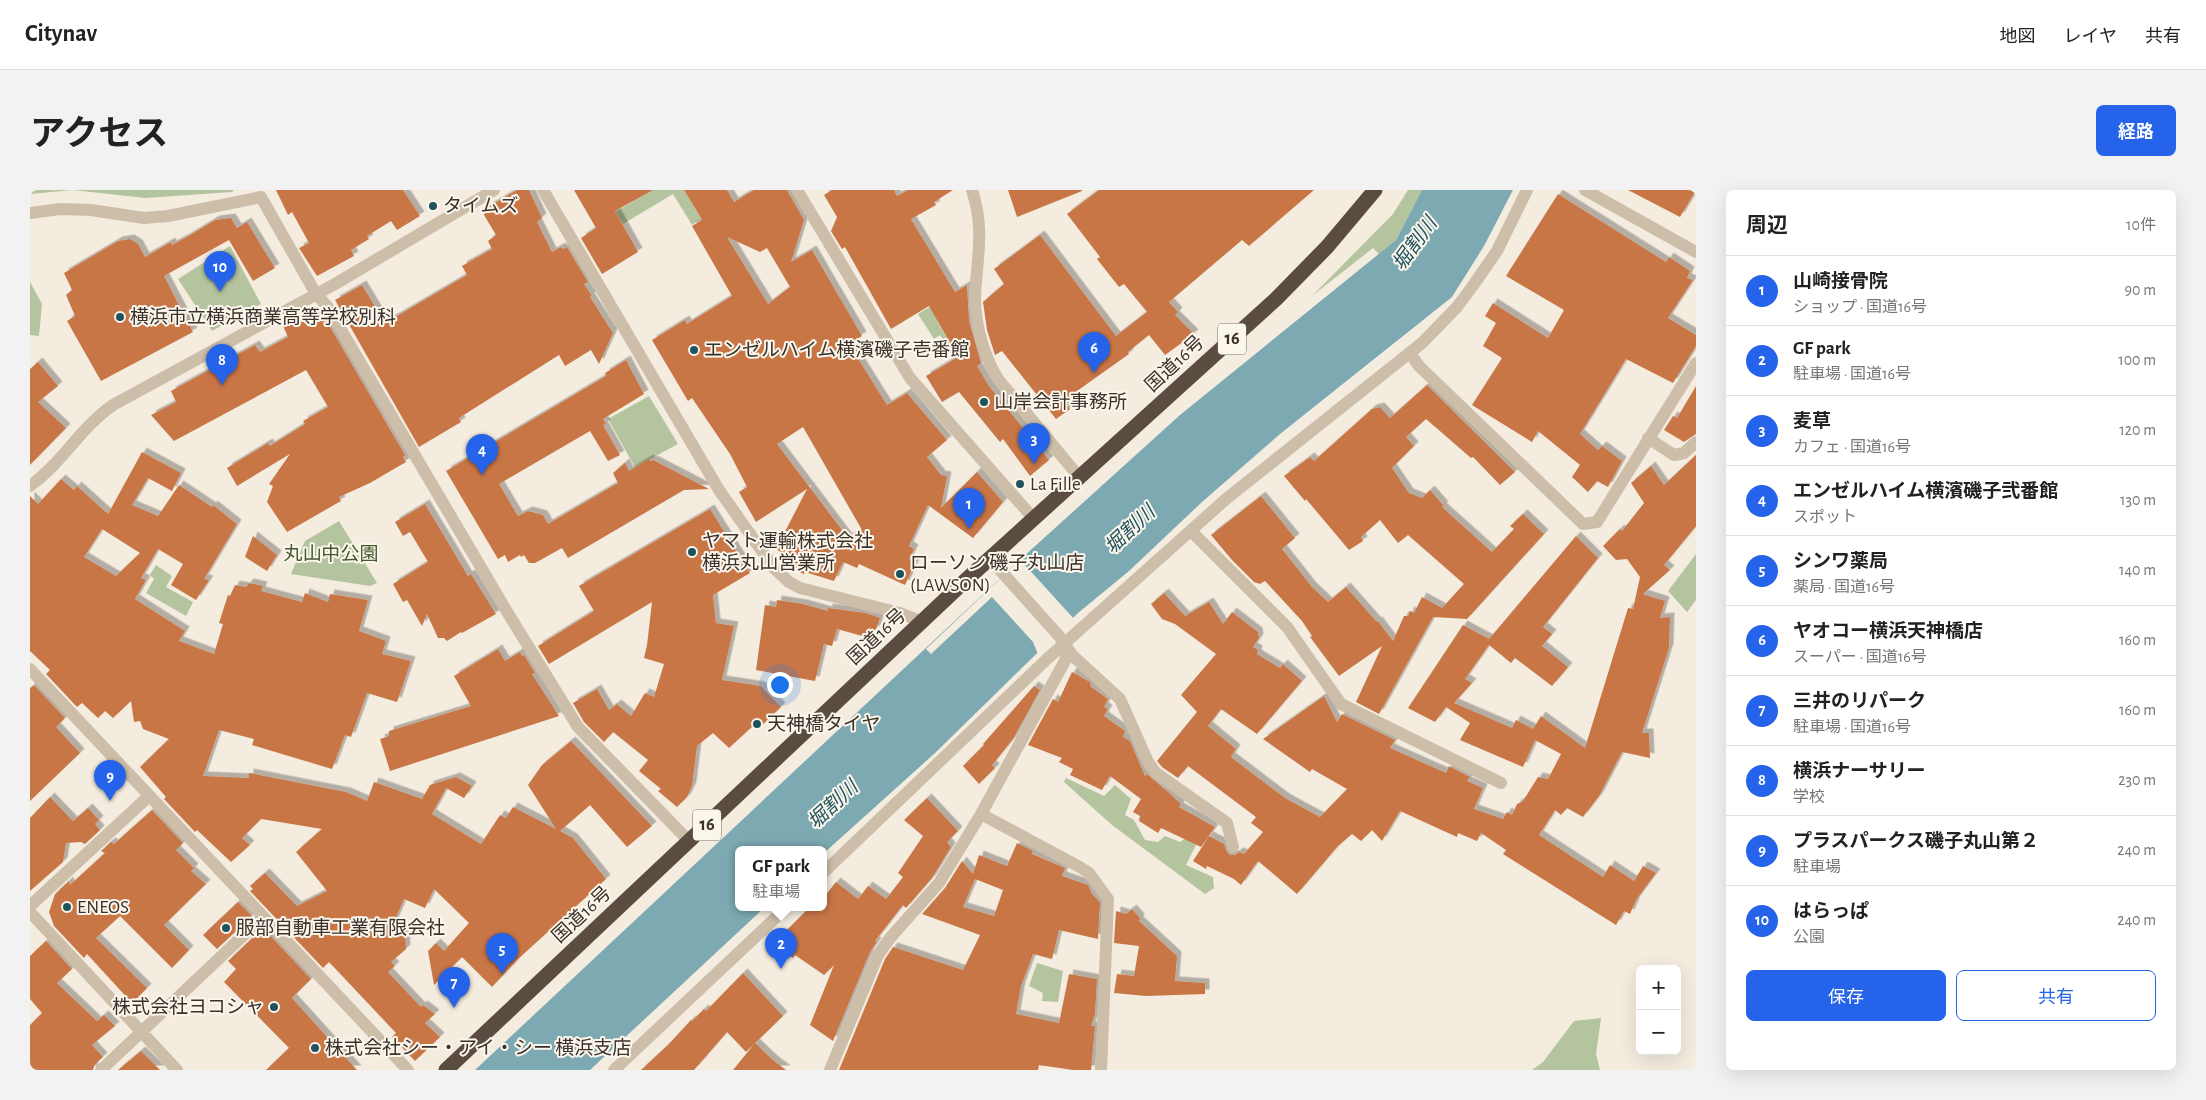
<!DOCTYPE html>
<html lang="ja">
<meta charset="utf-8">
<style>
:root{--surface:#fff;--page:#f2f2f2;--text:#222;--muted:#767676;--line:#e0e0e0;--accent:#2563eb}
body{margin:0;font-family:"Alegreya Sans","Noto Sans JP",sans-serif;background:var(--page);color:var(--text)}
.controls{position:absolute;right:15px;bottom:15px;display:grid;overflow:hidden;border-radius:8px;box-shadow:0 5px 20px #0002}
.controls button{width:45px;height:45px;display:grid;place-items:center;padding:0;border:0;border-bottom:1px solid var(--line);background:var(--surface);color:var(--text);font:25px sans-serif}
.you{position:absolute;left:749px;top:494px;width:18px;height:18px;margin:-12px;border:4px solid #fff;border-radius:50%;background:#1a73e8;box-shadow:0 0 0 8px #1a73e833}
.badge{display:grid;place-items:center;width:32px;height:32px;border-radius:50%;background:var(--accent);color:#fff;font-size:16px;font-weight:700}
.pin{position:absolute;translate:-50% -41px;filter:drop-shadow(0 1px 2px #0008)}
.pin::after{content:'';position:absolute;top:26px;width:18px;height:15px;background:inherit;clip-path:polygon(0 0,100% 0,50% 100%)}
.popup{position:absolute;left:705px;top:656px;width:92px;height:65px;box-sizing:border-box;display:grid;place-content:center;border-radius:8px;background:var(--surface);filter:drop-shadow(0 1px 4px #0005);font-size:16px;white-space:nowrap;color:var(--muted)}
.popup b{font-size:19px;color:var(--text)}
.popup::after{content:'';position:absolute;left:50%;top:100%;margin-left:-10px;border:10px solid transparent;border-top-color:var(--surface)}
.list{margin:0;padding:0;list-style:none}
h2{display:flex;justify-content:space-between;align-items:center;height:65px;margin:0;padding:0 20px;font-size:21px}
h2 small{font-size:16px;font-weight:400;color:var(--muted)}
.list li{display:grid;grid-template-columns:32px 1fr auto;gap:15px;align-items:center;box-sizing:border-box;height:70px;padding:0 20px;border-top:1px solid var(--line)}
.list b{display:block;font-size:19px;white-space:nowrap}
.list p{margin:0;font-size:16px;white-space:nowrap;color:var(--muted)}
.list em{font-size:16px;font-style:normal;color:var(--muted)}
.actions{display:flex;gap:10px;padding:15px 20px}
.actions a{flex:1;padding:11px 0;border:1px solid var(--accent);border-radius:8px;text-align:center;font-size:18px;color:var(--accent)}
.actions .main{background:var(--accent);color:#fff}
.map{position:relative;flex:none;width:1666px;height:880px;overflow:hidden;border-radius:8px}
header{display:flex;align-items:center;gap:30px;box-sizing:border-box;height:70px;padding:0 25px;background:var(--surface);border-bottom:1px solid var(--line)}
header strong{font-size:24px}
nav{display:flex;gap:28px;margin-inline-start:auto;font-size:18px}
.intro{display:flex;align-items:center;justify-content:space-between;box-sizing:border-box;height:120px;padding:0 30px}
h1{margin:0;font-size:35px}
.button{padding:12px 22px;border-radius:8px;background:var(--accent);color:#fff;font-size:18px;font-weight:700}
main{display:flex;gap:30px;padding:0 30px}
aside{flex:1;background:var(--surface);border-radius:8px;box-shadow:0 5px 20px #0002}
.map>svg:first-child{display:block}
.green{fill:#b3c49e}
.water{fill:#7da9b2}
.pier{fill:#f4ecdf}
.building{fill:#c97647;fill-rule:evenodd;filter:url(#shadow)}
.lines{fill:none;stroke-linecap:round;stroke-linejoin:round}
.minor{stroke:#cdbeaa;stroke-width:12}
.highway{stroke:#5b4c41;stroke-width:15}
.poi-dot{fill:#1e525d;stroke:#fbf6ec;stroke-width:2}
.labels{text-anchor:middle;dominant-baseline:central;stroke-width:4;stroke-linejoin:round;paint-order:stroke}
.shield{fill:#fbf6ec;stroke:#746c64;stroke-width:1}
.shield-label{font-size:18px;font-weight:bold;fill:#3a312a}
.poi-label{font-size:19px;fill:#3a312a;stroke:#fbf6ec;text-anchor:start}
.street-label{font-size:19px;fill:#3a312a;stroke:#fbf6ec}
.park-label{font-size:19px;fill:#44592d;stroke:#fbf6ec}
.water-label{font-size:20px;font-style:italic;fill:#1e525d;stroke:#fbf6ec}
</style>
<header>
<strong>Citynav</strong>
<nav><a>地図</a><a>レイヤ</a><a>共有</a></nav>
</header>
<div class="intro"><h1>アクセス</h1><a class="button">経路</a></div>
<main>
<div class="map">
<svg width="1666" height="880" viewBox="0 0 1666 880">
<defs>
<filter id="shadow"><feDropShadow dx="4.5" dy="-4.5" stdDeviation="0" flood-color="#0004"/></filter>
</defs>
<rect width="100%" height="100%" fill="#f4ecdf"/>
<!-- green -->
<path class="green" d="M0,0H204L202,2L115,8L43,0L0,4Z
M622,0H654L671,29L662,35L643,4L593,34L585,22Z
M1378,0H1392L1366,50L1349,64L1343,58L1282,106L1363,24Z
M200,56L231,114L182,141L148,89Z
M0,92L12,114L9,146L0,145Z
M903,115L909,129L907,131L922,157L919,159L910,145L904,149L888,124Z
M619,206L648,254L605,277L578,229Z
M309,331L347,393L340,396L261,384L275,351Z
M1666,364V410L1657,422L1638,401Z
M126,375L142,386L136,397L163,412L156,426L116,403L124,389L120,385Z
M1036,588L1074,606L1085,595L1101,609L1095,625L1104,630L1115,650L1128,652L1135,646L1150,652L1157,647L1166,655L1156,675L1183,687L1184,698L1175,704L1082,635L1034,592Z
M1007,773L1033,781L1028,812L1012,811L1013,803L999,796Z
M1571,828L1566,864L1570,880H1502L1513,872L1544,831Z"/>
<!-- water -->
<path class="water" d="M1392,0H1483L1454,56L1422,107L1250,244L1172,312L1099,381L1048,423L905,563L794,663V660H708V718H734L560,880H445L993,367L1150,225L1366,50Z"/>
<!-- pier -->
<path class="pier" d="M993,367L994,374L1045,430L1008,464L1003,452L962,407L901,464L896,459Z"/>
<!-- building -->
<path class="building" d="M246,0H373L390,26L367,40L361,31L337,46L339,49L321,60L324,66L287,86L269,58L279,53L262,22L258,25Z
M487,0H499L512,28L507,32L522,62L531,57L533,59L537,57L558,92L554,94L562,106L560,107L583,143L569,174L561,160L535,176L529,165L429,228L431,232L389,257L305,110L332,95L355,133L437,85L432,76L462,59L458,51L466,45L454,25L455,19Z
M544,0H623L585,21L608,62L572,84L551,48L566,38Z
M654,0H697L704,12L724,0H757L774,30L761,72L782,60L832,146L819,154L857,215L877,203L917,250L897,267L911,285L917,286L911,318L947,282L973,312L943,348L898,315L879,356L884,359L879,369L885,373L875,395L829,374L827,378L813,372L804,391L775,382L774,384L760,378L763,370L746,359L777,299L726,332L709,302L717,297L700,264L662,208L658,211L622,150L655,130L657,134L702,106L662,36L672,30ZM697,47L730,62L737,58L760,97L738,114ZM773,237L832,340L818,348L747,254Z
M802,0H864L867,6L878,0H923L904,12L906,15L881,29L925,102L937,95L939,131L951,173L947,176L959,196L1019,270L1000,286L973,249L970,252L929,202L912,212L896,186L928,167L899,116L861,139L815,57L812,59L801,41L807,27L794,5Z
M978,0H1052V1L987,27Z
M1069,0H1284L1219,56L1212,50L1139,112L1148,122L1145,125L1164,144L1135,165L1119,145L1098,162L1099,164L1033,211L1040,219L1026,229L972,161L965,165L957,140L953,112L974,94L964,79L1010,45L1086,146L1117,122L1094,94L1089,97L1067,69L1070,67L1037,24Z
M1598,0H1666L1650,27Z
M1528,4L1636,72L1639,67L1660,81L1657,88L1663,90L1638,128L1666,145V156L1643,193L1596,169L1550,244L1568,260L1572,256L1592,271L1578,297L1567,291L1558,302L1542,287L1550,275L1508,241L1502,252L1442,215L1472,168L1453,156L1466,133L1455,126L1463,113L1518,148L1534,120L1476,86Z
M201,28L207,38L217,32L245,78L223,91L199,50L134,86L163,142L71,191L37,131L45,126L36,105L42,100L34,83L88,51L100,49L108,54L115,67L141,52L142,55L157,47L185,30Z
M282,122L296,130L375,265L373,267L376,272L340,293L309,307L311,311L257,342L237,312L243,296L239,294L260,264L207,296L197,278L238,253L240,256L275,234L273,231L298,217L276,180L144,251L121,225L146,212L141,201L225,155L230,162L258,147L253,136Z
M596,170L614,204L573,229L576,234L573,235L590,265L578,271L560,241L469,294L488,326L498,321L513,325L518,334L588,293L583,283L595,273L599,281L619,269L621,271L623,270L679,299L654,300L538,368L532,358L505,373H499L494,365L491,367L490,365L478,372L475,365L468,369L416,281L576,186L575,183Z
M8,172L28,196L8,212L36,238L0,275V179Z
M1397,195L1485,282L1470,295L1443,267L1441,268L1396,229L1376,247L1384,256L1362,278L1379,303L1392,308L1400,300L1414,316L1412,317L1462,362L1484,339L1480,336L1493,324L1514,344L1437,429L1403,427L1349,524L1326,512L1352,456L1309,486L1280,447L1282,446L1272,431L1235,391L1230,394L1224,392L1202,370L1181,345L1231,306L1265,348L1252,359L1282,397L1298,412L1316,397L1347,432L1348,431L1363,451L1374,426H1378L1380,421L1384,423L1392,407L1412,418L1434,394L1378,345L1368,353L1350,330L1331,347L1333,351L1319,360L1276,309L1275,311L1254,286L1280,267L1284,271L1342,219L1350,217L1360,228Z
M1666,196V244L1654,252L1634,240L1643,226L1647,228Z
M112,262L151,283L142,301L118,288L102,315L128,326L149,295L182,317L183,315L207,334L174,389L179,390L166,410L141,395L153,374L128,359L111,388L116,390L105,409L155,441L149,451L184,464L193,434L189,433L198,405L200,406L205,395L216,397L219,393L233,396L231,401L272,412L275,403L298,412L300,404L338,410L329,441L356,451L352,464L381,471L367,512L337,503L321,547L315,545L302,579L222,555L224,549L189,540L173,586L219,588V583L316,602L337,611L344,592L392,609L400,595L426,587L442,596L434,608L416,598L402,624L451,654L470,625L476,628L483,617L526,639L498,595L512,575L541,551L622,636L597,657L560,615L530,641L543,648L576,689L488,769L462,797L432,767L404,795L398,761L406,753L414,761L439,733L404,699L395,718L374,709L364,732L375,745L376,759L361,772L365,776L358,782L391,817L393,815L405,824L395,833L410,847L385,871L362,847L366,843L299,772L293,778L220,701L223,699L220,696L235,683L267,716L297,701L266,662L292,639L231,629L212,648L220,655L201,672L167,640L165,642L134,609L136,607L110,577L139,549L113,539L110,531L104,532L101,511L83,528L75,521L68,528L52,513L47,517L16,484L20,480L0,461V306L8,314L31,289L44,300L47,296L78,324ZM72,339L110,363L86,386L54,367Z
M1666,265V336L1634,375L1640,380L1613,404L1635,411L1630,428L1640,427L1639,458L1612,543H1619L1620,568L1592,562L1569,606L1553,627L1537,618L1531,625L1525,620L1509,645L1573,687L1580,675L1604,691L1613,676L1626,683L1606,710L1600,724L1594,721L1586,735L1473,664L1476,660L1451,643L1447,651L1428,643L1427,647L1370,621L1352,651L1342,640L1331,651L1322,644L1307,657L1267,704L1228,671L1211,695L1204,689L1177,676L1176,679L1163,671L1179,646L1194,654L1197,662L1200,665H1205L1209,662L1214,664L1233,642L1221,633L1226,627L1158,576L1148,588L1132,577L1127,571L1167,522L1151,505L1186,464L1145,434L1132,429L1121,414L1134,403L1155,426L1179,412L1193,434L1202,422L1228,442L1229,448L1223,457L1228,460L1227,464L1250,478L1253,474L1272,491L1227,544L1191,519L1178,536L1206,559L1201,567L1255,608L1290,627L1317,599L1282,579L1280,582L1233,549L1294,506L1307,532L1312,524L1365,550L1360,558L1416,583L1419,576L1440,587L1437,591L1453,598L1444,619L1473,629L1477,622L1482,625L1487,614L1493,611L1508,587L1518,589L1531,564L1505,550L1493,577L1430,550L1440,533L1416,517L1405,532L1378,518L1433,435L1459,449L1546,346L1568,368L1513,437L1522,444L1512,456L1538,477L1522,496L1485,468L1481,473L1459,455L1435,489L1442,493L1424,513L1482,538L1486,530L1503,539L1511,526L1555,558L1598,418L1603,419L1610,387L1597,369L1586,370L1573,356L1590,339L1592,341L1614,313L1601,293L1621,276L1634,295Z
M395,314L438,386L441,384L466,424L432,443L431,442L417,451L414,448H408L397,424L392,436L377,410L373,412L363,394L398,372L380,342L373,346L365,332Z
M680,319L720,383L683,405L686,433L704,436L692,490L731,496L751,517L728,539L724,535L699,558L683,543L667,556L662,596L657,607L647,617L628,601L631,599L609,581L618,570L583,542L574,552L554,532L543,513L567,499L579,520L587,514L601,526L615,503L624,507L634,474L614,468L617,455L622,412L519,474L508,456L564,421L549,396Z
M223,346L247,365L237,381L215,367Z
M747,410L773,414L798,421V418L836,423L850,428L846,439L836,447L807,439L802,456L794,454L785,491L726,480L735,415L746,417Z
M468,459L475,471L490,462L492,466L494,465L505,483L502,484L529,526L360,581L350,549L359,546V541L441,516L424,486Z
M1042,482L1060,492L1061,494L1060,496L1078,509L1074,517L1078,519L1074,526L1095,541L1093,547L1100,551L1115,586L1117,584L1137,601L1151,614L1149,617L1185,637L1171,657L1131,638L1128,643L1109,631L1110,626L1103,622L1111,609L1080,586L1072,600L1040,585L1043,579L1029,572L1032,568L998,555L1023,509L1028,512Z
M4,495L35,528L26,537L50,563L0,611V498Z
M1004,496L1010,500L983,549L962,575L965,578L949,594L933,576L954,555L953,554Z
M20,607L43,631L58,618L69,630L65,634L70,640L55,654L51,652L36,653L33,672L0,701V628Z
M897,608L928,641L917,652L921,657L902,688L876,718L873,715L845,751L847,752L840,762L803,851L780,835L804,775L794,785L765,765L763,768L744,753L779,718H794V707L806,692L828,709L838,696L856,709L873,687L868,683L893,646L874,630Z
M122,620L153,653L146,660L164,678L161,681L176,694L134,735L159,760L142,778L90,726L66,748L117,798L102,813L57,764L54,768L24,736L19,722L25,704L39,691L40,695L75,663L71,661L81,652L84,654Z
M987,653L1003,661L1002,664L1035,678L1032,686L1058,695L1062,704L1070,712L1068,749L1029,740L1022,769L1003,764L991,796L986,824L1029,833L1039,784L1067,789L1065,824L1061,836H1065L1061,880H1043L1009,875L1008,880H809L855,769L863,757L933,780L950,745L892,724L915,698L932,671L943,684L949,665L977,676ZM945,689L973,700L964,726L933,717Z
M208,712L222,726L187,759L173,745Z
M1102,719L1110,728L1109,731L1147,766L1145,791L1175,793V804L1116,806L1084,803L1087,784L1104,786L1109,756L1084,753L1086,721L1096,724Z
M233,738L281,789L262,808L327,880H236L259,858L194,792L206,779L198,771Z
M16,751L42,779L27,793L67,831L74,825L85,836L62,855L73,867L65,874L63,880H0V835L12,823L0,809V766Z
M713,783L753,826L716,862L697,842L664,880H611L638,855L661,830L662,831L674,819L676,821Z
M725,853L743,870L756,880H703Z
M111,861L130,880H88Z"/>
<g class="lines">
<!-- minor -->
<path class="minor" d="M513,0L689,300L744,378L759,392L770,398L870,423L893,432
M767,0L880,188L1004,329
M942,0C953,34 949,57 946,92C942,124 951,161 968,189L1050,288
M1555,0L1666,62
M0,23L30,19L61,20L114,28L138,26L231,7L286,104L297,116L479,425L548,537L659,651
M1380,163L1389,176L1553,334L1567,332L1666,173
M1618,248L1644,265L1654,263L1666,252
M0,296C33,272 50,238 83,215L305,94L464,0
M1161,341L1257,437L1311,514L1471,593
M960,369L1029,446L1042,465L1090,509L1118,572L1126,583L1197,633L1203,657
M0,479L378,880
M951,624L1048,676L1059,683L1078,709L1071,880
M794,682L1017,469L1196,309L1392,153L1427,117L1442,97L1467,61L1497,0
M0,716L119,606
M0,722L147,880
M71,880L233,727
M584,880L756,718
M800,880L848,765L860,748L909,693L951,624L1036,469L1034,454"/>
<!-- highway -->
<path class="highway" d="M416,880L937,389L1246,109L1297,57L1345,0"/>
</g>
<!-- markers -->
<g class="poi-dot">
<circle cx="403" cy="16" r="5"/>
<circle cx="90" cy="127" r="5"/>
<circle cx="664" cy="160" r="5"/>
<circle cx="954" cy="212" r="5"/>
<circle cx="990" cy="294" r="5"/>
<circle cx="662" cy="362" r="5"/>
<circle cx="870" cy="384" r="5"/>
<circle cx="727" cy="534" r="5"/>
<circle cx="37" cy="717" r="5"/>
<circle cx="196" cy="738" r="5"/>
<circle cx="244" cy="817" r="5"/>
<circle cx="285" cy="858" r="5"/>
</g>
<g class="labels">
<!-- shield labels -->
<g class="shield">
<rect x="1188" y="133.5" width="28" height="31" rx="4"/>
<rect x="663" y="619.5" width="28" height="31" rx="4"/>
</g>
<g class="shield-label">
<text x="1202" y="149">16</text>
<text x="677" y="635">16</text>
</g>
<!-- poi labels -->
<g class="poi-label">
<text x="413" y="16">タイムズ</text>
<text x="100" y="127">横浜市立横浜商業高等学校別科</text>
<text x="674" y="160">エンゼルハイム横濱磯子壱番館</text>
<text x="964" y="212">山岸会計事務所</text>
<text x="1000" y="294">La Fille</text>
<text x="672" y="351">ヤマト運輸株式会社<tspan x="672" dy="22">横浜丸山営業所</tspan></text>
<text x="880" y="373">ローソン 磯子丸山店<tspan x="880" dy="22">(LAWSON)</tspan></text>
<text x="737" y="534">天神橋タイヤ</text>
<text x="47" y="717">ENEOS</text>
<text x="206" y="738">服部自動車工業有限会社</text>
<text x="234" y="817" text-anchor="end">株式会社ヨコシャ</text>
<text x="295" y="858">株式会社シー・アイ・シー 横浜支店</text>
</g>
<!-- street labels -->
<g class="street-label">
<text transform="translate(1145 174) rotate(-43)">国道16号</text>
<text transform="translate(847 447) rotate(-43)">国道16号</text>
<text transform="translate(552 725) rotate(-43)">国道16号</text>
</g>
<!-- park labels -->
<g class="park-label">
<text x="301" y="364">丸山中公園</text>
</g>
<!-- water labels -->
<g class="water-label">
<text transform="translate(1385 54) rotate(-54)">堀割川</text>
<text transform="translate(1100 340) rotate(-43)">堀割川</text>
<text transform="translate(803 615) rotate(-43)">堀割川</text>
</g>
</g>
</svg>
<div class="controls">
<button>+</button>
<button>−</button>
</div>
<div class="you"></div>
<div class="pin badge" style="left:939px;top:339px">1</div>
<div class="pin badge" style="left:751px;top:779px">2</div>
<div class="popup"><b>GF park</b>駐車場</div>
<div class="pin badge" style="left:1004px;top:274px">3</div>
<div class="pin badge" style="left:452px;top:285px">4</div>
<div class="pin badge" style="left:472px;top:784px">5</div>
<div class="pin badge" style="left:1064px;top:183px">6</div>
<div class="pin badge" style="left:424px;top:818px">7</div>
<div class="pin badge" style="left:192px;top:195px">8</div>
<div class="pin badge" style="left:80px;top:611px">9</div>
<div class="pin badge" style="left:190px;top:102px">10</div>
</div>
<aside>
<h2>周辺<small>10件</small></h2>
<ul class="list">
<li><span class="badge">1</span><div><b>山崎接骨院</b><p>ショップ · 国道16号</p></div><em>90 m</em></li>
<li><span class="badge">2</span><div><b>GF park</b><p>駐車場 · 国道16号</p></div><em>100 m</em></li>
<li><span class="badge">3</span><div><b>麦草</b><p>カフェ · 国道16号</p></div><em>120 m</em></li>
<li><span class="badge">4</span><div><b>エンゼルハイム横濱磯子弐番館</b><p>スポット</p></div><em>130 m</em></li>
<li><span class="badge">5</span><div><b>シンワ薬局</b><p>薬局 · 国道16号</p></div><em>140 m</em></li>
<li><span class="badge">6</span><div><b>ヤオコー横浜天神橋店</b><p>スーパー · 国道16号</p></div><em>160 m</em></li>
<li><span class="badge">7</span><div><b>三井のリパーク</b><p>駐車場 · 国道16号</p></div><em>160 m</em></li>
<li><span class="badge">8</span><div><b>横浜ナーサリー</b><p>学校</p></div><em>230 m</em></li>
<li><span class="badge">9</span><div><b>プラスパークス磯子丸山第２</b><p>駐車場</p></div><em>240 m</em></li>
<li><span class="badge">10</span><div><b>はらっぱ</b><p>公園</p></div><em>240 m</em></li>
</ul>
<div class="actions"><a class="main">保存</a><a>共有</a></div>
</aside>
</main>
